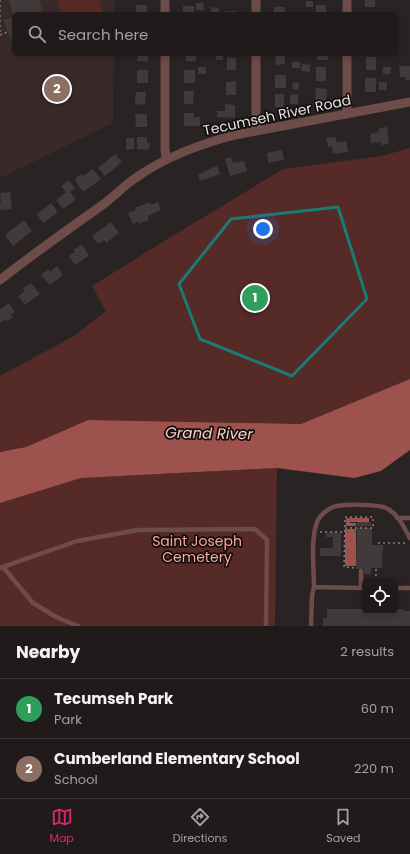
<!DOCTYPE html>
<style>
:root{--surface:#201a1a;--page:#2d2727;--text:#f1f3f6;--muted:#a2a1a2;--line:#3d3839;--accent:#db2777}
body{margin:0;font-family:Poppins,sans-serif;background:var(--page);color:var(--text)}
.controls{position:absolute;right:12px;bottom:12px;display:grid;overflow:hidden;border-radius:6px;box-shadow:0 2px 6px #0003}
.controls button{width:36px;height:36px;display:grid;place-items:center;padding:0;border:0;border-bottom:1px solid var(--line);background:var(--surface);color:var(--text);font:20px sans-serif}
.you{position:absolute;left:263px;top:229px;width:14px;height:14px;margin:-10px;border:3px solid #fff;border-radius:50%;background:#1a73e8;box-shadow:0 0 0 6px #1a73e833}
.badge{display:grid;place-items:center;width:26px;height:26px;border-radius:50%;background:var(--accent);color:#fff;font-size:13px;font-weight:700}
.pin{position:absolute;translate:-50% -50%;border:2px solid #fff;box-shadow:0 1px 4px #0006}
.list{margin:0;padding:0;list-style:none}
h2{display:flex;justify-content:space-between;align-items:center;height:52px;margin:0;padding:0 16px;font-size:17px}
h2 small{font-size:13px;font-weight:400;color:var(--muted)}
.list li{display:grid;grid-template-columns:26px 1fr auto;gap:12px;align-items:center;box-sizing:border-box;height:60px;padding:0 16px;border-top:1px solid var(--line)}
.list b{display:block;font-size:15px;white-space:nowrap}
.list p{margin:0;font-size:13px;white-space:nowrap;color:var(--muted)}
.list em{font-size:13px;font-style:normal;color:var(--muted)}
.icon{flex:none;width:22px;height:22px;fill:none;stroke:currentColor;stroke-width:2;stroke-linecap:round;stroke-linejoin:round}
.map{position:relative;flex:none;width:410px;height:626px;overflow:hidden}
.search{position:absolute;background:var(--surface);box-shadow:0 2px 6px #0003;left:12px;right:12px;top:12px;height:44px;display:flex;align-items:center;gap:10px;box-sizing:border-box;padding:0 14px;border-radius:6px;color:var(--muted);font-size:15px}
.sheet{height:172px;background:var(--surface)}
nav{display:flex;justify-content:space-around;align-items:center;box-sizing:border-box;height:56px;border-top:1px solid var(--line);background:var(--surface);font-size:11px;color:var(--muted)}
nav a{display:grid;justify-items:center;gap:2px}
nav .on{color:var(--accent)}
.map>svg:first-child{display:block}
.built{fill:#382a29}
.green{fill:#562a27}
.water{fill:#9e524d}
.building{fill:#423a3a}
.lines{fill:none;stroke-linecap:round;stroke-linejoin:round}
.path{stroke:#837d7d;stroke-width:1.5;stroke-dasharray:2 3;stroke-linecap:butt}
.lane{stroke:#6d4c49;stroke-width:4.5}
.street{stroke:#6d4c49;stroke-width:9}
.marked{fill:none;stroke:#1a7b74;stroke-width:3;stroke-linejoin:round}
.labels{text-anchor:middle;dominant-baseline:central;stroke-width:3.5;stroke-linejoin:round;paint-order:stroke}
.street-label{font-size:14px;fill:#e5e0df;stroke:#110d0d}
.park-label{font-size:14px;fill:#fda59e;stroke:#110d0d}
.water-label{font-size:15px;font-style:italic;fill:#fdcfca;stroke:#110d0d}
</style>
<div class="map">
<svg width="410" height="626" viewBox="0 0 410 626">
<rect width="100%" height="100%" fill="#2a2323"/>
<!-- built -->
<path class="built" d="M0,0H114V14H14V54H114L113,123L0,178Z"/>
<!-- green -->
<path class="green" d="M57,0H99L103,12L97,14H61Z
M410,148V379L301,424L88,420L26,447L0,452V376L74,336L106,311L92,286L166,240L283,169L382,156Z
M277,468L275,626H0V503L80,478Z"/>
<!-- water -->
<path class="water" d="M410,379V450L381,471L354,478L277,468L81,478L0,503V452L26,447L88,420L301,424Z
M346,518H369V522H350V523H356V526H346Z
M345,529H356V566H345Z"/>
<!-- building -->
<path class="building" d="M9,0H39L42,10L38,11L39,14H13Z
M365,0H375V7H365Z
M306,1H313V7H306Z
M196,3H203L204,10H196Z
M136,5H147V14H136Z
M316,5H326V14H316Z
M183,6H194V14H183Z
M211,7L219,8V14H211Z
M274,7H285V14H274Z
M225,11H236V14H225Z
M14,17V45H12L4,20Z
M138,54H148V62L137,61Z
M186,54H196V61H186Z
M215,54H223V60H216Z
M275,54H285V64L276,65Z
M317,54H328V60H317Z
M227,57L236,58V70H227Z
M366,57H376V70H366Z
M292,62H300V68H292Z
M302,64L310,65V72L301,71Z
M399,66H410V80H406V77H400Z
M198,67H206V74H198Z
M316,67H326V81H316Z
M383,67H391V74H383Z
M137,70H148V83H137Z
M184,70H195V83H184Z
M275,75H286V88H275Z
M365,78H376V92H365Z
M236,81V95H226V82Z
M379,82H387V90H379Z
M293,83H299V90L292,89Z
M316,88L327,89L326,101H315Z
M184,91H194L193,104H184Z
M136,92H146L145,105L135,104Z
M275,94H284V107H275Z
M298,94V104H290V95Z
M225,104L235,105V118L217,117V111H225Z
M184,113H194V117H200V126H184Z
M135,114H147V127H136Z
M387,127L389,144L381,145V142L371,143L370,134L379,132V128Z
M137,137H147V143H150L149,150L137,149Z
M336,137V142L346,141L348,152L333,154L332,146L328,147L326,138Z
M126,138H134V149L126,150Z
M282,150L284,160L268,163L267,153Z
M115,154L122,162L105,176L98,168Z
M231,157L233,163L244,161L247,171L230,176L225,159Z
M217,166L220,174L200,181L198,174L205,172L204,171Z
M93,169L101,179L83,192L75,180L77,179L76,178L81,174L83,176Z
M69,180L75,189L70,192L76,200L63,209L56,200L66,192L61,186Z
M10,192L12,209L0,210V202H1L0,193Z
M150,202L151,205L158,202L161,210L148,216L149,220L139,224V221L133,224L128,213L136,210L135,208Z
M51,203L58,212L43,223L37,214Z
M24,220L32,231L13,246L5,235Z
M111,222L119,233L106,243L104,240L98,244L92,236Z
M82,244L89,256L75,265L69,256L75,252L73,250Z
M57,266L63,275L50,285L41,275L48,269L50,272Z
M31,283L40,294L25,305L18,296L25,291L23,288Z
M9,303L15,312L11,314L13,317L7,321L6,319L0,323V309Z
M357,522H371V526L357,527Z
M357,528H372V545H383L382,568H371V574H364V569H356Z
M333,532L341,533V556H320V548H333V537H326V533Z
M327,609H365V611H395V609H403V611H410V626H323V618H327Z"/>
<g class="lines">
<!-- path -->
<path class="path" d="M0,12V0
M0,15V35
M0,35L8,32
M345,528H373V517H345L344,567L356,568
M320,532H344
M378,543H408
M376,581V569"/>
<!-- lane -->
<path class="lane" d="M397,518H410
M3,567L33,603L56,617L78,626
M0,568L77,541L138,530L255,529L267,540L266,626
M361,571V588
M314,587L365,588
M395,588H410
M311,626L312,595L314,587C314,569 310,536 318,520C321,514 330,507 337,506C346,504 381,504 388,509C399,515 404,528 410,538"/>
<!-- street -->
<path class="street" d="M165,14V0
M256,14V0
M347,14V0
M165,54V149L166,158
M347,114V54
M256,130V54
M0,280C33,254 67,230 101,206C114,197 124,185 137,177C167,156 200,144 235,135L410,102"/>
</g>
<!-- marked area -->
<path class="marked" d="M338,207L367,299L292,376L200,339L179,284L231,219Z"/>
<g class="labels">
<!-- street labels -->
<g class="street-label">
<text transform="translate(277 115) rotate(-12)">Tecumseh River Road</text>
</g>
<!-- park labels -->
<g class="park-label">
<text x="197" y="541">Saint Joseph<tspan x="197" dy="16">Cemetery</tspan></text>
</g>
<!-- water labels -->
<g class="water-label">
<text transform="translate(209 433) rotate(1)">Grand River</text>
</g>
</g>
</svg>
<div class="controls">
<button><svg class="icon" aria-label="locate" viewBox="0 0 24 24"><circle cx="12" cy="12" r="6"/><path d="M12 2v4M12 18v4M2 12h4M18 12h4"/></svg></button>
</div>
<div class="you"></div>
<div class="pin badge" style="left:255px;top:298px;background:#2e9e5b">1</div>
<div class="pin badge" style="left:57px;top:89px;background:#8d6e63">2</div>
<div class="search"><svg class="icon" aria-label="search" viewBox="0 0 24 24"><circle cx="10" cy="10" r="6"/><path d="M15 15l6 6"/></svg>Search here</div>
</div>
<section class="sheet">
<h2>Nearby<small>2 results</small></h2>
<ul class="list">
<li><span class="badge" style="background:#2e9e5b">1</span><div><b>Tecumseh Park</b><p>Park</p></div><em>60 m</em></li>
<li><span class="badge" style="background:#8d6e63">2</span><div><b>Cumberland Elementary School</b><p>School</p></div><em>220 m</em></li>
</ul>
</section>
<nav>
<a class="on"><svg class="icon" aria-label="map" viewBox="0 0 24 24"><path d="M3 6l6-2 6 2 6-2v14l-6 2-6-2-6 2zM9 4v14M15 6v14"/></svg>Map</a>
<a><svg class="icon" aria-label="directions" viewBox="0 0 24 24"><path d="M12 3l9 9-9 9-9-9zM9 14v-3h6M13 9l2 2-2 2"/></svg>Directions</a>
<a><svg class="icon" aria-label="saved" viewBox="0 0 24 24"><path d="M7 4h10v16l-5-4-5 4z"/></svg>Saved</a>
</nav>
